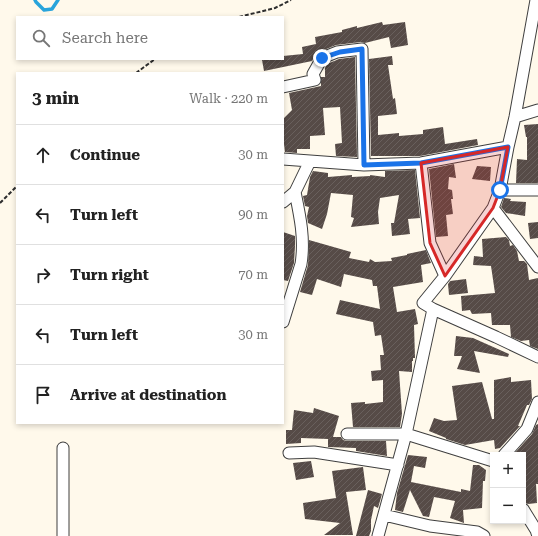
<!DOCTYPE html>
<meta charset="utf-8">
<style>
:root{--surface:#fff;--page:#f6f6f6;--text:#222;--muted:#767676;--line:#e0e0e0}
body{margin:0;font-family:"Roboto Serif",serif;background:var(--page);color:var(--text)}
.controls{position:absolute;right:12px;bottom:12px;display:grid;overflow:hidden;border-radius:0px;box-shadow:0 2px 6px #0003}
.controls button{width:36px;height:36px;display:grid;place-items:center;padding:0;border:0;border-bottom:1px solid var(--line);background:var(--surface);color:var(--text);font:20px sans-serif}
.stop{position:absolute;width:12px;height:12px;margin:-9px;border:3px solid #1a73e8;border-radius:50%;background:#fff}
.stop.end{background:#1a73e8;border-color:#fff;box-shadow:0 1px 4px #0008}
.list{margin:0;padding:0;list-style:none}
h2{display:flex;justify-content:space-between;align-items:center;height:52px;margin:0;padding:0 16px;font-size:17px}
h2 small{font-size:13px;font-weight:400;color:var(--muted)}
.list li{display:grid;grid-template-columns:26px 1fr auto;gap:12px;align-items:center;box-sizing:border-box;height:60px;padding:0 16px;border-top:1px solid var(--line)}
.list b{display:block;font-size:15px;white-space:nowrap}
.list em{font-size:13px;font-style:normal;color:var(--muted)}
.icon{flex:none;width:22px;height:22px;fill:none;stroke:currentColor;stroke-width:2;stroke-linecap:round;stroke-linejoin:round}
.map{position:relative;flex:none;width:538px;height:536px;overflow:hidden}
.search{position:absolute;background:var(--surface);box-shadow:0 2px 6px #0003;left:16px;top:16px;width:268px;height:44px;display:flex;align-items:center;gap:10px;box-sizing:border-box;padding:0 14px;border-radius:0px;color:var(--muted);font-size:15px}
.panel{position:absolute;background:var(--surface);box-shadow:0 2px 6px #0003;left:16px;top:72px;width:268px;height:352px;border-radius:0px}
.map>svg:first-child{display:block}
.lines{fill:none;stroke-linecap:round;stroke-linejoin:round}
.stream{stroke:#29a4db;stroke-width:3.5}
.building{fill:url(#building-hatch)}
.minor-casing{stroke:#3f3f3f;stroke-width:13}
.path{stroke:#2e2e2e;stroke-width:2;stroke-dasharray:4 2;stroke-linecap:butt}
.minor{stroke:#fff;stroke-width:11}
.route{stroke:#1a73e8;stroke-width:5}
.marked{fill:#d62828;fill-opacity:0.2;stroke:#d62828;stroke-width:3;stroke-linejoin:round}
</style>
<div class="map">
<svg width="538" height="536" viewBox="0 0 538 536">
<defs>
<pattern id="building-hatch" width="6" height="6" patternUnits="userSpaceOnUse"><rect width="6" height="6" fill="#564b47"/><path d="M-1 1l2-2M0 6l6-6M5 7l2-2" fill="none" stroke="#69605d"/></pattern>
</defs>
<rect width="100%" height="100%" fill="#fff9eb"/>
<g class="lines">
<!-- stream -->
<path class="stream" d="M35,0L36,2L44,10L52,9L58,0"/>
</g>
<!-- building -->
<path class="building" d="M382,22L383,25L405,22L408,45L391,48L389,37L365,43L361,42L336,45L319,52L316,55L312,61L264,71L262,60L266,59H283V56L303,54L302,47L316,44L315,37L342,32V30L357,26V28Z
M392,56L393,65H388L393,99L395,98L397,114L378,116V135L399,133V136L423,134V130L443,127L445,144L477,139L478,145L420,156H371L369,59Z
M355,57L357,157L336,156L335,144L342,143L340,107L323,108L325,135L310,136V149H297V153L285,152L283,136V119L292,110L289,93L321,86V77H325V68L327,64L339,59Z
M538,124V183H516L517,159L527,160V137H526L524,125Z
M454,164L456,178L449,177L448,189L452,190L453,199H451L453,214L446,215L448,236L436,237L429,169Z
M477,166L491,167L490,181L472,179Z
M415,170L420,218L408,219L410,234L392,236L391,223H394L399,195L380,198L378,212L379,224L351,227L354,218L351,217L353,195L331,193L327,214L322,229L308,223L307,216L309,207L305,206L303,196L307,195L310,177L313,171L328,173V177L352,175V177L370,176V175L385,177V171Z
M504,198L511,199L510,201L526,202L525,216L506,213L501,207Z
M538,222V238L530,239L528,223Z
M283,232L295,236V246L294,263L288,281L283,280Z
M506,237L509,240L510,246L513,245L517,251L519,261H524L527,264L529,280L538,278V349L530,346L529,340L521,341L511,337L510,325H492L491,313L472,314L470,310L462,311L461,296L495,293L491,266L473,265L474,256L483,257L482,239Z
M309,240L351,252L349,258L369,262L370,259L375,262L392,261L391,258L407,255V254L426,250L431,263L421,265L423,282L393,287L397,312L415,309L418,324L414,325L415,358H413V361H412V372L399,371L402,414L400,427H353L351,403L365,402V404L383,402V380L372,381L371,371L381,370L380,355H384L381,335L375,336L373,322L336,314L340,300L380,309L377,286H373L372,280L344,274L341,287L317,279L312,295L300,292L308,265Z
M466,279L468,293L449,295L448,284L450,281Z
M456,336L473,338L509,354L508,357L474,351L480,373L457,369L462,356H454Z
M511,377V382L531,380L532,399L529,405H527L518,426H520L500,448L495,449L494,440L465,445L446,439V438L429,431L434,418L444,421L457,420L452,386L482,382L492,419H494V380Z
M314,408L339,416L333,437H341L343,440L347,441H386L387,456L356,451V448L328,447V439L301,438V443L286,444V430H292L294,410L313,413Z
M538,424V484H536L537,503L528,504L524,502L523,488V455H513L532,434L536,425Z
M408,455L427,457L425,468L414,466L411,482L461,492V489L470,491L473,465H479L486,470L485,481H483L482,508L463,510L464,523L450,518L455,501L434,497L429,517L423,516L410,490L403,512L395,510L397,493Z
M311,461L314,477L296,480L293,463Z
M363,467L366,490L346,492L353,535H324L340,523L305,519L303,503L336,498L332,471Z
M368,490L382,494L378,508L374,506L371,520V531L369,536H356Z"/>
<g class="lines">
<defs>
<path id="minor" d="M283,87L315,80L313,74L322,58L337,52L362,49L364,165
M515,117L538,110
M283,159L364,165L421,163L508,147
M421,163L430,243L445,276
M500,190H538
M283,202L295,192L310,161
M493,208L538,267
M433,309L496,337L538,357
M283,322L301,264C305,239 300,216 295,192
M347,434H406L493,461
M63,448V536
M289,453L314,452L398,465
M504,455L527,429L538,402
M523,509L536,530L538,536
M384,515L430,526L477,532L484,536
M378,536L406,434L433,309L423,303L445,276L493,208L500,190L508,147L515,117L536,0"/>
</defs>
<!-- minor casing -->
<use href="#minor" class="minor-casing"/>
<!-- path -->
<path class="path" d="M239,17L275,8L291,0
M136,73L155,59
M0,203L17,186"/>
<!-- minor -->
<use href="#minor" class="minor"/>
</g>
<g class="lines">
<!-- route -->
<path class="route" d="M322,58L340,52L362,49L364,165L421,163L508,147L500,190"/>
</g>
<!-- marked area -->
<path class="marked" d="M508,147L500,190L493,208L445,276L430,243L421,163Z"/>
</svg>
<div class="controls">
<button>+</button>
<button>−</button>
</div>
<div class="stop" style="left:500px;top:190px"></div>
<div class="stop end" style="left:322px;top:58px"></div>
<div class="search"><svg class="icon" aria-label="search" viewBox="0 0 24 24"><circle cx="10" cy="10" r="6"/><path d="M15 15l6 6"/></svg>Search here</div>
<section class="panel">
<h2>3 min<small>Walk · 220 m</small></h2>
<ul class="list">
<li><svg class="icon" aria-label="ahead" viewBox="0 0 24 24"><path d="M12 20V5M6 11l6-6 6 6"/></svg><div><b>Continue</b></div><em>30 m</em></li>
<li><svg class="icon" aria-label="left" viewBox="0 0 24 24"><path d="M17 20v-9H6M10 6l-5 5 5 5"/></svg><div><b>Turn left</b></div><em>90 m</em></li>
<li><svg class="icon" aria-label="right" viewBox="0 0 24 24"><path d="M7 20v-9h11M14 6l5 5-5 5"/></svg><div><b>Turn right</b></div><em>70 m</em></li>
<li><svg class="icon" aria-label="left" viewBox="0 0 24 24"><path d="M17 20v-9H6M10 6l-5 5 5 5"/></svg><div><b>Turn left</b></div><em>30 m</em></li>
<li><svg class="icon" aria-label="arrive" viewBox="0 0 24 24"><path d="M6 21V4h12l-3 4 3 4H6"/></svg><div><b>Arrive at destination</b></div></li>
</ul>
</section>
</div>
